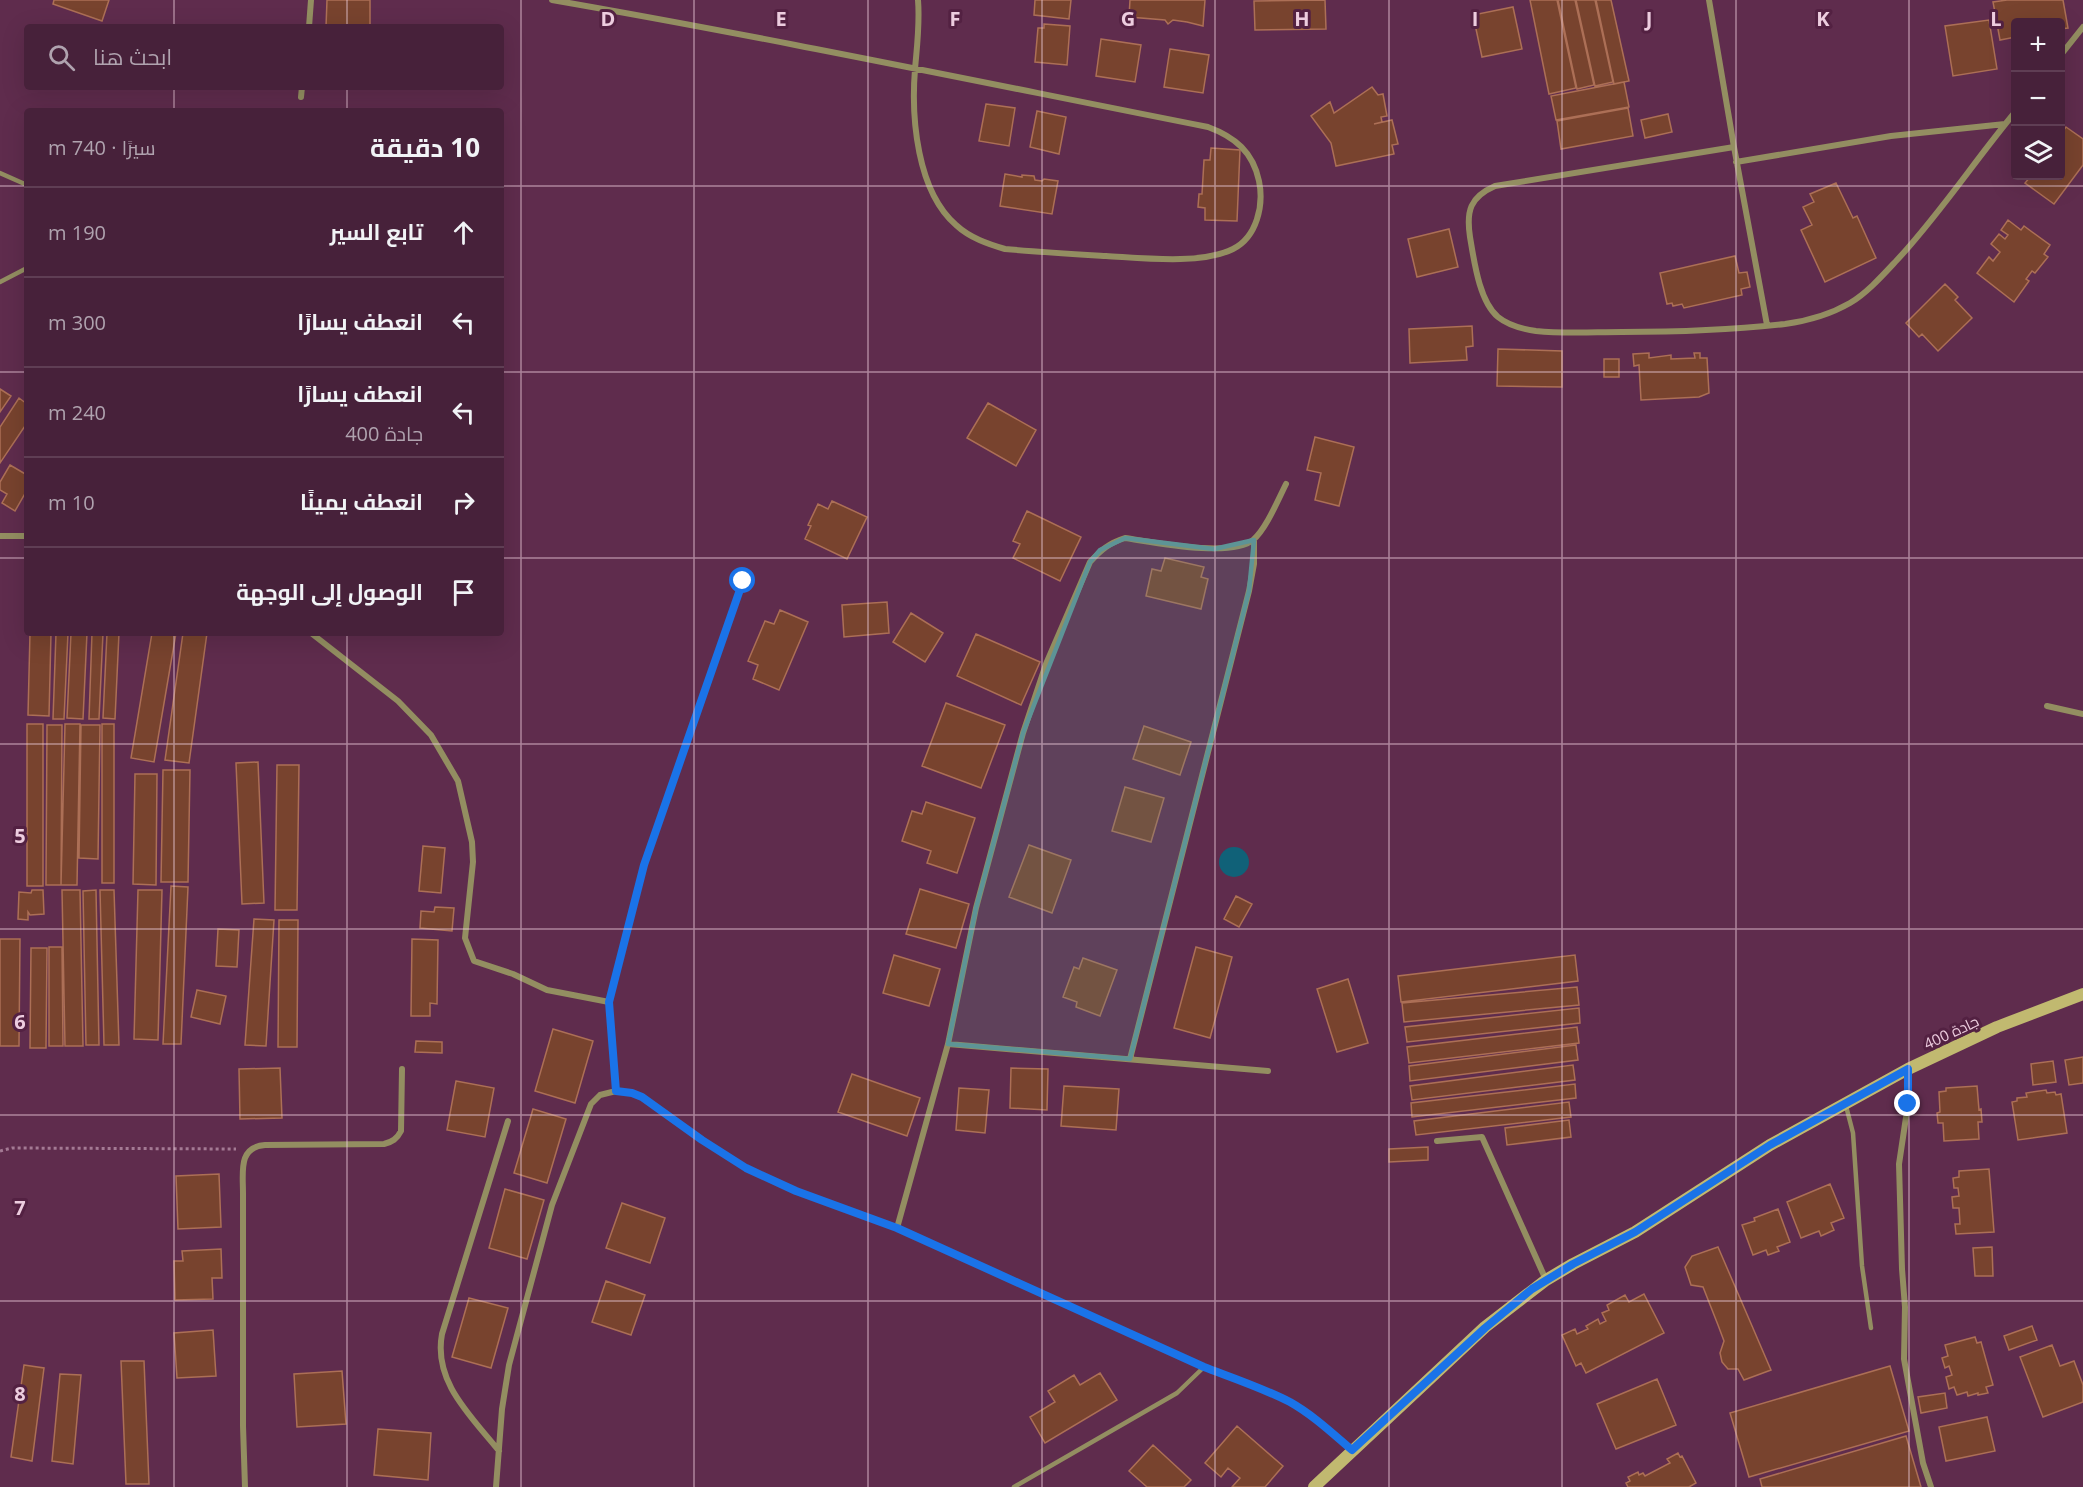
<!DOCTYPE html>
<html lang="ar">
<meta charset="utf-8">
<style>
:root{--surface:#47213a;--page:#4e2942;--text:#f1f3f6;--muted:#b0a3af;--line:#5f3e54}
body{margin:0;font-family:"Open Sans",Cairo,sans-serif;background:var(--page);color:var(--text);direction:rtl}
.controls{position:absolute;right:18px;top:18px;display:grid;overflow:hidden;border-radius:6px;box-shadow:0 6px 24px #0002}
.controls button{width:54px;height:54px;display:grid;place-items:center;padding:0;border:0;border-bottom:2px solid var(--line);background:var(--surface);color:var(--text);font:30px sans-serif}
.stop{position:absolute;width:18px;height:18px;margin:-14px;border:4px solid #1a73e8;border-radius:50%;background:#fff}
.stop.end{background:#1a73e8;border-color:#fff;box-shadow:0 2px 6px #0008}
.list{margin:0;padding:0;list-style:none}
h2{display:flex;justify-content:space-between;align-items:center;height:78px;margin:0;padding:0 24px;font-size:26px}
h2 small{font-size:20px;font-weight:400;color:var(--muted)}
.list li{display:grid;grid-template-columns:39px 1fr auto;gap:18px;align-items:center;box-sizing:border-box;height:90px;padding:0 24px;border-top:2px solid var(--line)}
.list b{display:block;font-size:22px;white-space:nowrap}
.list p{margin:0;font-size:20px;white-space:nowrap;color:var(--muted)}
.list em{font-size:20px;font-style:normal;color:var(--muted)}
.icon{flex:none;width:33px;height:33px;fill:none;stroke:currentColor;stroke-width:2;stroke-linecap:round;stroke-linejoin:round}
.map{position:relative;flex:none;width:2083px;height:1487px;overflow:hidden;direction:ltr}
.search{position:absolute;background:var(--surface);box-shadow:0 6px 24px #0002;left:24px;top:24px;width:480px;height:66px;display:flex;align-items:center;gap:15px;box-sizing:border-box;padding:0 21px;border-radius:6px;color:var(--muted);font-size:22px}
.panel{position:absolute;background:var(--surface);box-shadow:0 6px 24px #0002;left:24px;top:108px;width:480px;height:528px;border-radius:6px;direction:rtl}
.map>svg:first-child{display:block}
.water{fill:#106178}
.building{fill:#78432e;stroke:#ac6f56;stroke-width:1.5}
.lines{fill:none;stroke-linecap:round;stroke-linejoin:round}
.path{stroke:#a47a94;stroke-width:3;stroke-dasharray:3 3;stroke-linecap:butt}
.service{stroke:#938e61;stroke-width:4.5}
.minor{stroke:#938e61;stroke-width:6}
.secondary{stroke:#c1b970;stroke-width:12}
.route{stroke:#1a73e8;stroke-width:8}
.marked{fill:#5d9496;fill-opacity:0.2;stroke:#5d9496;stroke-width:4.5;stroke-linejoin:round}
.grid{fill:none;stroke:#edcddf;stroke-width:1.5;stroke-opacity:0.55}
.labels{text-anchor:middle;dominant-baseline:central;stroke-width:6;stroke-linejoin:round;paint-order:stroke}
.street-label{font-size:15px;fill:#edcddf;stroke:#532142}
.grid-label{font-size:20px;text-anchor:middle;font-weight:bold;fill:#edcddf;stroke:#532142;stroke-width:6;stroke-linejoin:round;paint-order:stroke}
</style>
<div class="map">
<svg width="2083" height="1487" viewBox="0 0 2083 1487">
<rect width="100%" height="100%" fill="#5f2c4d"/>
<!-- water -->
<path class="water" d="M1219 862a15 15 0 1 1 30 0a15 15 0 1 1-30 0Z"/>
<!-- building -->
<path class="building" d="M54,0H109L102,21L53,4Z
M327,0H370V27H326Z
M1035,0H1071L1069,19L1034,15Z
M1130,0H1205L1203,26L1187,22L1173,20L1168,24L1165,20L1129,17Z
M1325,0L1326,29L1255,30L1254,1Z
M1530,0H1557L1576,88L1549,94Z
M1558,0H1575L1594,85L1577,89Z
M1576,0H1595L1613,82L1595,86Z
M1596,0H1611L1629,81L1614,84Z
M2007,0H2063L2068,28L2060,29V22H2016V37L2000,40L1993,2Z
M1513,7L1522,49L1482,57L1473,15Z
M1989,20L1997,69L1953,76L1945,26Z
M1044,24L1070,26L1067,65L1035,62L1038,28H1044Z
M1101,39L1141,45L1135,82L1096,76Z
M1170,49L1209,55L1203,93L1164,87Z
M1624,82L1629,107L1556,120L1551,96Z
M1372,87L1378,95L1383,94L1387,116L1381,117L1382,122L1374,124L1392,120L1398,144L1392,145L1394,154L1336,166L1331,143L1311,116L1330,102L1334,113Z
M986,104L1015,108L1009,146L979,141Z
M1628,108L1633,136L1561,149L1557,121Z
M1037,111L1066,117L1059,154L1030,147Z
M1668,114L1672,132L1645,138L1641,120Z
M2066,127L2083,139V165L2054,204L2025,183L2031,176H2060V135Z
M1211,148L1240,150L1237,221L1205,220V208L1198,207L1199,194H1202L1204,160H1210Z
M1005,174L1022,177V175L1034,176L1035,180L1042,181L1044,179L1058,181L1052,214L1000,206Z
M1836,183L1853,218L1857,216L1876,258L1825,282L1801,230L1812,225L1803,207L1814,202L1810,194Z
M2008,220L2021,230L2024,226L2050,245L2044,254L2048,257L2035,273L2032,271L2026,279L2029,281L2014,302L1977,273L1989,257L1993,261L2000,252L1991,244L1999,234L2005,239L2008,235L2001,230Z
M1449,229L1458,267L1417,277L1408,239Z
M1735,256L1739,273L1747,272L1750,287L1741,289L1742,295L1684,308L1682,304L1673,306L1672,303L1667,304L1660,273Z
M1945,284L1958,297L1955,300L1972,318L1938,351L1922,334L1919,337L1906,323Z
M1472,326L1473,346L1466,347L1467,360L1410,363L1409,329Z
M1498,349L1562,351V387L1497,386Z
M1649,353V358L1671,355V359L1695,358L1694,353H1700V358H1707L1709,393L1699,397L1641,400L1639,365L1634,366L1633,354Z
M1604,359H1619V377H1604Z
M0,389L11,396L0,412Z
M19,398L27,404V423L0,463V427Z
M988,403L1036,430L1016,466L967,438Z
M1315,437L1354,447L1339,506L1315,500L1321,473L1307,470Z
M10,465L27,475V490L15,511L2,503L7,494L0,490V482Z
M832,501L867,517L847,559L805,539L811,526L808,525L818,504L828,509Z
M1027,511L1081,537L1060,581L1013,558L1020,544L1013,541Z
M1165,558L1204,567L1201,577L1208,579L1201,609L1146,596L1152,569L1161,571Z
M887,602L889,633L844,637L842,605Z
M780,610L808,622L779,690L753,679L758,665L748,661L765,621L774,624Z
M911,613L943,633L925,662L893,642Z
M30,633H51L49,716L28,715Z
M56,633H68L64,719H53Z
M71,633H87L83,719L67,718Z
M92,633H103L99,719H89Z
M107,633H119L115,719L103,718Z
M152,633H176L154,762L131,758Z
M183,633H207L189,763L165,760Z
M976,634L1040,662L1021,705L957,676Z
M946,703L1005,725L981,788L922,766Z
M27,724H43V886H27Z
M65,724H80L77,885H61Z
M102,724H114V883H102Z
M47,725H62L61,885H46Z
M81,725H100L98,859L79,858Z
M1144,726L1191,742L1180,775L1133,759Z
M258,762L264,903L242,904L236,763Z
M277,765H299L297,910H275Z
M163,770H190L188,882H161Z
M135,774H157L156,885L133,884Z
M1125,787L1164,798L1151,842L1112,831Z
M926,802L975,818L957,873L927,863L931,851L902,841L912,811L922,814Z
M1029,845L1071,860L1052,913L1009,897Z
M423,846L445,848L441,893L419,891Z
M171,886L188,887L181,1044H163Z
M920,889L969,904L956,948L906,934Z
M32,890H43L44,914L30,915L28,912V920L18,919L19,892L31,893Z
M62,890H80L83,1046H65Z
M96,890L99,1045H86L83,891Z
M100,890H114L119,1045H104Z
M138,890H162L158,1040L134,1039Z
M1236,896L1252,904L1239,927L1224,919Z
M435,907L454,908L452,931L420,928L421,911L434,912Z
M254,919L274,920L266,1046L245,1045Z
M279,920H298L297,1047H278Z
M218,929L239,930L237,967L216,966Z
M0,939H20L19,1046H0Z
M412,939L438,940L437,1004L430,1003V1016H411Z
M49,947H62L63,1046H49Z
M1196,947L1232,957L1210,1038L1174,1028Z
M31,948H47L46,1048H30Z
M894,955L940,969L929,1006L883,993Z
M1575,955L1578,981L1401,1002L1398,976Z
M1083,958L1117,970L1100,1016L1076,1007L1077,1002L1063,997L1074,967L1079,969Z
M1348,979L1368,1043L1337,1052L1317,989Z
M1577,987L1579,1005L1404,1022L1402,1003Z
M197,990L226,996L220,1024L191,1017Z
M1579,1008L1580,1023L1407,1042L1405,1027Z
M1577,1027L1579,1043L1409,1063L1407,1047Z
M553,1029L593,1041L575,1103L535,1091Z
M416,1041L442,1042V1053L415,1052Z
M1576,1045L1578,1060L1410,1081L1409,1066Z
M2083,1057V1083L2069,1085L2065,1060Z
M2053,1061L2056,1082L2033,1085L2031,1064Z
M1573,1065L1575,1080L1412,1100L1410,1086Z
M280,1068L282,1118L240,1119L239,1069Z
M1011,1068L1048,1069L1047,1110L1010,1108Z
M852,1074L920,1098L907,1136L838,1112Z
M456,1081L494,1088L485,1137L447,1130Z
M1575,1084L1576,1098L1412,1117L1411,1103Z
M1064,1086L1119,1089L1116,1130L1061,1126Z
M1977,1086L1979,1110L1981,1109L1982,1122H1978L1979,1139L1944,1141L1943,1123H1938L1937,1113L1940,1112L1939,1092L1946,1091V1088Z
M959,1088L989,1090L985,1133L956,1130Z
M2046,1090L2047,1093L2055,1092L2056,1095L2061,1094L2067,1133L2018,1140L2012,1102L2017,1101V1098L2027,1097L2026,1093Z
M1569,1102L1571,1117L1416,1135L1414,1121Z
M533,1109L566,1119L547,1183L514,1173Z
M1569,1120L1571,1137L1507,1145L1505,1128Z
M1428,1147V1160L1389,1162V1149Z
M1989,1169L1994,1232L1956,1234L1955,1224H1960L1959,1208H1953L1952,1197L1959,1196L1958,1188H1954L1953,1178L1959,1177V1171Z
M219,1174L221,1227L178,1229L176,1176Z
M1830,1184L1844,1218L1831,1223L1834,1230L1821,1236L1819,1231L1801,1238L1787,1202Z
M505,1189L544,1200L527,1259L489,1248Z
M622,1203L665,1218L650,1263L606,1248Z
M1778,1209L1790,1242L1777,1247L1779,1251L1768,1255L1766,1250L1753,1255L1742,1225L1755,1221L1754,1218Z
M1718,1247L1771,1370L1744,1380L1738,1369H1728L1722,1362L1720,1353L1724,1341L1718,1325L1703,1287L1691,1285L1685,1267L1692,1256Z
M1992,1247L1993,1276H1975L1973,1248Z
M221,1249L222,1278H212L213,1299L175,1300L174,1261H183L182,1251Z
M606,1281L645,1295L631,1335L592,1322Z
M1644,1294L1664,1333L1586,1373L1581,1363L1576,1366L1562,1335L1575,1329L1577,1334L1588,1329L1586,1326L1598,1319L1600,1324L1606,1321L1602,1313L1609,1310L1607,1305L1625,1295L1629,1302Z
M469,1298L508,1308L491,1368L452,1357Z
M2032,1326L2037,1340L2009,1350L2004,1336Z
M213,1330L216,1376L177,1378L174,1333Z
M1975,1337L1977,1343L1981,1342L1993,1385L1986,1387L1988,1393L1978,1395V1393L1968,1396L1967,1392L1957,1395L1954,1387L1949,1389L1946,1377L1952,1375L1949,1366L1945,1368L1942,1358L1948,1356L1945,1345Z
M2052,1345L2060,1366L2074,1361L2083,1385V1402L2043,1417L2020,1357Z
M121,1361H144L149,1484H126Z
M24,1365L44,1368L32,1461L11,1457Z
M1890,1366L1909,1431L1749,1477L1730,1413Z
M342,1371L346,1424L297,1427L294,1374Z
M1100,1373L1117,1400L1045,1443L1030,1417L1055,1402L1048,1391L1074,1375L1080,1385Z
M60,1374L81,1375L73,1464L52,1461Z
M1657,1379L1676,1425L1616,1449L1597,1404Z
M1945,1393L1947,1408L1921,1413L1918,1397Z
M1987,1417L1995,1451L1946,1461L1939,1427Z
M1237,1426L1283,1466L1265,1487H1232L1240,1478L1228,1468L1221,1477L1205,1463Z
M378,1429L431,1433L428,1480L374,1475Z
M1906,1436L1921,1487H1762L1760,1479Z
M1153,1445L1191,1480L1184,1487H1147L1129,1471Z
M1678,1453L1680,1457L1682,1456L1696,1483L1689,1487H1628L1626,1483L1630,1481L1628,1477L1638,1472L1639,1475L1643,1473L1645,1476L1670,1463L1667,1459Z"/>
<g class="lines">
<!-- path -->
<path class="path" d="M0,1151L12,1148L236,1149"/>
<!-- service -->
<path class="service" d="M0,173L27,185
M0,282L27,268
M1846,1106L1853,1133L1862,1266L1871,1328
M1014,1487L1177,1393L1204,1367"/>
<!-- minor -->
<path class="minor" d="M552,0C771,38 990,84 1208,127C1235,137 1253,152 1259,181C1264,205 1257,237 1233,249C1201,265 1142,258 1106,256C1073,254 1039,252 1005,249C988,244 970,238 956,225C917,191 911,118 915,69C917,46 920,24 918,0
M1709,0L1734,147L1495,186C1470,197 1466,211 1470,237C1474,260 1479,301 1498,317C1509,326 1522,329 1536,331C1564,334 1594,332 1622,332C1676,332 1732,330 1785,324C1807,321 1831,314 1850,303C1867,293 1883,275 1897,260C1940,214 1975,160 2016,111
M309,27L311,0
M2060,56L2083,27
M301,97L302,87
M1734,147L1767,325
M1736,162L1891,136L2005,124
M0,536H27
M743,581L644,865L609,1002L616,1091L632,1093L642,1097L702,1140L746,1168L796,1191L897,1228L1204,1367C1233,1378 1263,1388 1290,1402C1313,1415 1332,1433 1352,1450
M311,633L398,701L431,735L458,781L472,842L473,862L465,938L474,961L513,974L547,990L609,1002
M2047,706L2083,714
M948,1044L1268,1071
M1130,1059L1249,591L1254,564V540
M1908,1070V1104L1899,1164L1902,1269L1905,1307L1904,1359L1923,1463L1931,1487
M1437,1141L1482,1137L1546,1280
M897,1228L948,1044L976,908L1023,733L1046,664L1090,562C1101,550 1109,543 1125,538C1153,542 1231,558 1253,540C1266,529 1278,500 1286,484
M499,1451C471,1416 433,1382 442,1334L508,1121
M245,1487L243,1426V1193C243,1172 238,1147 265,1145L384,1144C392,1142 397,1139 401,1131L402,1069
M496,1487L502,1409L509,1365L552,1205L591,1104L600,1095L616,1091"/>
<!-- secondary -->
<path class="secondary" d="M1314,1487L1485,1327L1546,1280L1573,1264L1635,1232L1770,1145L1908,1069L1997,1027L2083,994"/>
</g>
<g class="lines">
<!-- route -->
<path class="route" d="M743,581L644,865L609,1002L616,1091L632,1093L642,1097L702,1140L746,1168L796,1191L897,1228L1204,1367C1233,1378 1263,1388 1290,1402C1313,1415 1332,1433 1352,1450L1485,1328L1532,1289L1573,1264L1635,1232L1770,1145L1908,1069V1104"/>
</g>
<!-- marked area -->
<path class="marked" d="M1125,538L1214,549L1254,540L1249,591L1130,1059L948,1044L976,908L1023,733L1090,562L1100,550Z"/>
<!-- grid -->
<path class="grid" d="M174,0V27M347,0V27M521,0V1487M694,0V1487M868,0V1487M1042,0V1487M1215,0V1487M1389,0V1487M1562,0V1487M1736,0V1487M1909,0V1487M174,87V111M347,87V111M0,186H27M501,186H2083M0,372H27M501,372H2083M0,558H27M501,558H2083M174,633V1487M347,633V1487M0,744H2083M0,929H2083M0,1115H2083M0,1301H2083"/>
<g class="labels">
<!-- street labels -->
<g class="street-label">
<text transform="translate(1951 1032) rotate(-25)">جادة 400</text>
</g>
</g>
<g class="grid-label">
<text x="608" y="26">D</text>
<text x="781" y="26">E</text>
<text x="955" y="26">F</text>
<text x="1128" y="26">G</text>
<text x="1302" y="26">H</text>
<text x="1475" y="26">I</text>
<text x="1649" y="26">J</text>
<text x="1823" y="26">K</text>
<text x="1996" y="26">L</text>
<text x="20" y="843">5</text>
<text x="20" y="1029">6</text>
<text x="20" y="1215">7</text>
<text x="20" y="1401">8</text>
</g>
</svg>
<div class="controls">
<button>+</button>
<button>−</button>
<button><svg class="icon" aria-label="layers" viewBox="0 0 24 24"><path d="M12 4l9 5-9 5-9-5zM3 14l9 5 9-5"/></svg></button>
</div>
<div class="stop" style="left:743px;top:581px"></div>
<div class="stop end" style="left:1908px;top:1104px"></div>
<div class="search"><svg class="icon" aria-label="search" viewBox="0 0 24 24"><circle cx="10" cy="10" r="6"/><path d="M15 15l6 6"/></svg>ابحث هنا</div>
<section class="panel">
<h2>10 دقيقة<small>سيرًا · 740 m</small></h2>
<ul class="list">
<li><svg class="icon" aria-label="ahead" viewBox="0 0 24 24"><path d="M12 20V5M6 11l6-6 6 6"/></svg><div><b>تابع السير</b></div><em>190 m</em></li>
<li><svg class="icon" aria-label="left" viewBox="0 0 24 24"><path d="M17 20v-9H6M10 6l-5 5 5 5"/></svg><div><b>انعطف يسارًا</b></div><em>300 m</em></li>
<li><svg class="icon" aria-label="left" viewBox="0 0 24 24"><path d="M17 20v-9H6M10 6l-5 5 5 5"/></svg><div><b>انعطف يسارًا</b><p>جادة 400</p></div><em>240 m</em></li>
<li><svg class="icon" aria-label="right" viewBox="0 0 24 24"><path d="M7 20v-9h11M14 6l5 5-5 5"/></svg><div><b>انعطف يمينًا</b></div><em>10 m</em></li>
<li><svg class="icon" aria-label="arrive" viewBox="0 0 24 24"><path d="M6 21V4h12l-3 4 3 4H6"/></svg><div><b>الوصول إلى الوجهة</b></div></li>
</ul>
</section>
</div>
